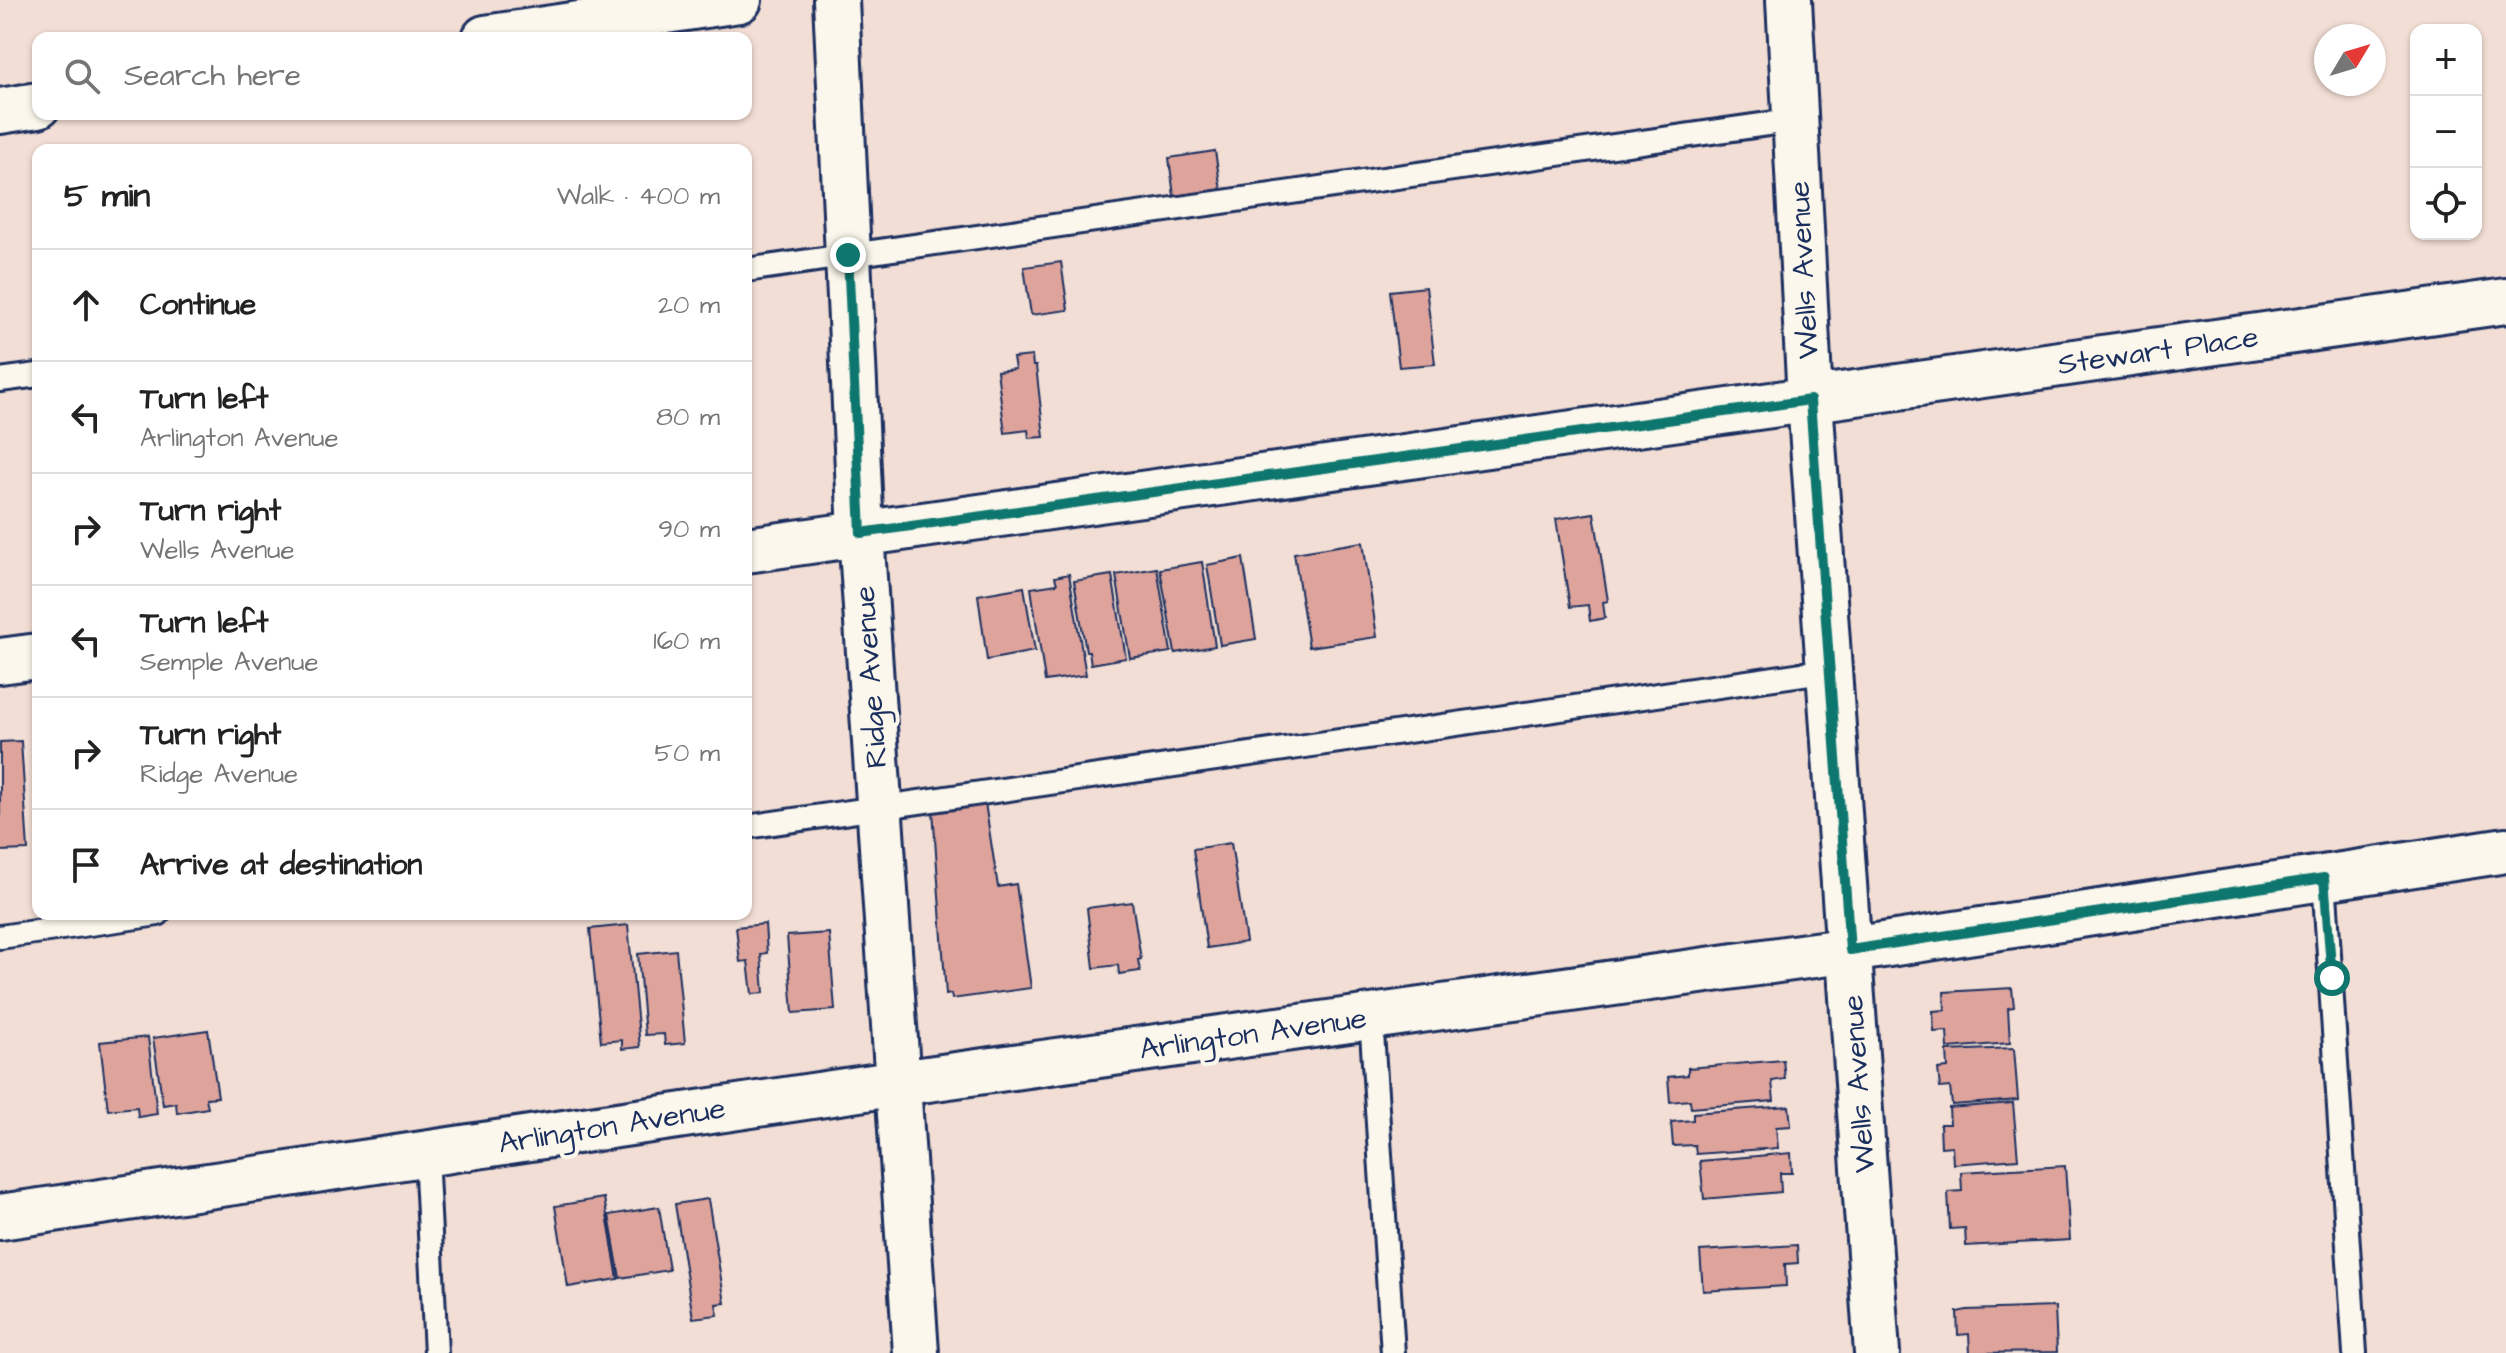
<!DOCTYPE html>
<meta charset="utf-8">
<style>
:root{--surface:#fff;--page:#f2f2f2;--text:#222;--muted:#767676;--line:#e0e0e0}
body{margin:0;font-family:"Architects Daughter",sans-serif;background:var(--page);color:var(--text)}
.controls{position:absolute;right:24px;top:24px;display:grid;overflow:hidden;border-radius:16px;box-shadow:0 2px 6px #0004}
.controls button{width:72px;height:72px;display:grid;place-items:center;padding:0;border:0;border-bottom:2px solid var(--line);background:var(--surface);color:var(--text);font:40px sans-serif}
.compass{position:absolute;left:2314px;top:24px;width:72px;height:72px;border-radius:50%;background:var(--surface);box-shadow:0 2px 6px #0004;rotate:52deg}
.stop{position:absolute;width:24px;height:24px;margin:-18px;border:6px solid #0f766e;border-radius:50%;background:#fff}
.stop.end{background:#0f766e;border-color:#fff;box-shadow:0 2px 8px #0008}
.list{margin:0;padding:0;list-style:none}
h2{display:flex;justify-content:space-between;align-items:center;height:104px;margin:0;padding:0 32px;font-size:34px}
h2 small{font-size:26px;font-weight:400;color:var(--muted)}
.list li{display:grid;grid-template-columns:52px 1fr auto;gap:24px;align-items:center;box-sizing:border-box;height:112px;padding:0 32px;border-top:2px solid var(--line)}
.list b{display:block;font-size:30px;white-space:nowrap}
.list p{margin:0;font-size:26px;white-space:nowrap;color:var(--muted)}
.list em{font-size:26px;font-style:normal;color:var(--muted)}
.icon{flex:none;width:44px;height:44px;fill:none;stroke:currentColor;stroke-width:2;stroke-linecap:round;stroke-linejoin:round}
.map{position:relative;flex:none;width:2506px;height:1353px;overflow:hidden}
.search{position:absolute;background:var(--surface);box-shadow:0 2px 6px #0004;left:32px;top:32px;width:720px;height:88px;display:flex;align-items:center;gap:20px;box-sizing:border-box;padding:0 28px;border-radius:16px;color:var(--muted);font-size:30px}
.panel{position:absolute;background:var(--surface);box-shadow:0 2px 6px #0004;left:32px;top:144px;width:720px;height:776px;border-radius:16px}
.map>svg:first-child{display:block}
.building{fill:#dea49c;stroke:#1b2f5e;stroke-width:2}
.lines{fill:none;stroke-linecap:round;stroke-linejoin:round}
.service-casing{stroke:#1b2f5e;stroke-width:28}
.minor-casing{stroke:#1b2f5e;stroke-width:50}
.service{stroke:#fbf7ec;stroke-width:22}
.minor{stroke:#fbf7ec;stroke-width:44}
.route{stroke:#0f766e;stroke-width:10}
.labels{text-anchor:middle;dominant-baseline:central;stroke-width:8;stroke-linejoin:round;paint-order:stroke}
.street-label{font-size:30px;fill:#1b2f5e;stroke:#fbf7ec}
</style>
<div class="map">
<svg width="2506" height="1353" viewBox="0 0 2506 1353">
<rect width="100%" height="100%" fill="#f2ded4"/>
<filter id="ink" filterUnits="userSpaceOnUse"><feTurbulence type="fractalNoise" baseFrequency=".0125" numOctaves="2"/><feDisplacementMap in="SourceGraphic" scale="16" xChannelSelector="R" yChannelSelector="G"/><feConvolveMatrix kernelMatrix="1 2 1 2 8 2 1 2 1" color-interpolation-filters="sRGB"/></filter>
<g filter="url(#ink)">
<!-- building -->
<path class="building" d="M1215,151L1221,190L1174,196L1169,158Z
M1061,262L1068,310L1031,315L1024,267Z
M1426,287L1435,364L1399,367L1390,291Z
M1032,356L1033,366H1036L1044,437L1029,438L1028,430L1005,433L997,371L1015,369L1013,358Z
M1594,513L1608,601L1603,602L1605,618L1590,621L1588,605L1570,607L1556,519Z
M1363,542L1377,637L1309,647L1294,553Z
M1243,558L1256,639L1220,645L1207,565Z
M1202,562L1215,646L1175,653L1160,569Z
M1157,568L1171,652L1130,658L1116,575Z
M1069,574L1086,675L1045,681L1031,588L1057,584L1055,577Z
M1112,575L1126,658L1091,664L1089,651H1086L1074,581Z
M1024,587L1035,651L987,660L978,595Z
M21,741L28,850L0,851V742Z
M985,803L998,887L1016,884L1031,988L952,999L951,994L946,995L933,810Z
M1231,843L1246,942L1207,948L1193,849Z
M1132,902L1141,959L1138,960L1140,971L1119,974L1118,965L1094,968L1087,908Z
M765,924L767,953L761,954L764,993L752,994L748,961L740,962L736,927Z
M628,925L640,1047L622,1049V1040L601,1042L590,929Z
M829,933L835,1010L793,1013L787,936Z
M676,950L685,1043L665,1045L664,1034L645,1035L638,954Z
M2012,988L2014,1007L2008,1008L2010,1043L1948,1048L1947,1031L1934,1032L1933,1011L1945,1010L1944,992Z
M208,1030L218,1097L206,1098L208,1108L177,1113L176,1103L163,1105L153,1038Z
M148,1037L157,1114L138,1117L137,1107L108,1110L100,1042Z
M2014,1048L2018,1100L1952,1105L1950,1087L1940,1088L1938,1069L1948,1068L1947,1051Z
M1783,1060L1785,1079L1772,1081L1774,1101L1691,1108L1690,1100L1670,1102L1668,1077L1688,1075V1068Z
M2013,1103L2018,1159L1953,1164L1952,1146L1941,1147L1940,1124H1950L1949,1108Z
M1789,1106L1791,1126L1776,1127L1778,1148L1696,1154L1695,1145L1673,1146L1671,1122L1693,1120V1113Z
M1791,1153L1792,1173H1780L1781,1192L1704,1199L1700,1161Z
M2065,1166L2070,1240L1966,1246L1965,1228L1950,1229L1948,1192L1962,1191L1961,1172Z
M604,1198L618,1279L568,1287L555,1206Z
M708,1199L725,1303L716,1304L718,1315L693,1318L675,1204Z
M659,1207L669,1270L620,1278L609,1215Z
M1797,1245L1798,1263L1785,1264L1786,1286L1703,1291L1700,1251Z
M2055,1307L2057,1352L1970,1353L1969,1334L1958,1335L1957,1312L1967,1310Z"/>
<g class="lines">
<defs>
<path id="service" d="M746,270L1796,120
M0,380L38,375
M746,827L1830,670
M2324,878L2355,1353
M0,937L158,914
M1371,1017L1393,1353
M426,1154L436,1353"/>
<path id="minor" d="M836,0L861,533L916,1353
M1789,0L1810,400L1877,1353
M485,38L739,0
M0,111L38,105
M746,550L2506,301
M0,661L38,656
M0,1217L899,1083L1850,950L2506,850"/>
</defs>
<!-- service casing -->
<use href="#service" class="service-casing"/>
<!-- minor casing -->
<use href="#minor" class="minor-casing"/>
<!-- service -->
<use href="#service" class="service"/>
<!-- minor -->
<use href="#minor" class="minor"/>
</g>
</g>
<g class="lines" filter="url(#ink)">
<!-- route -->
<path class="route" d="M848,255L861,533L1810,400L1850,950L2324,878L2332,978"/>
</g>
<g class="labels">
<!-- street labels -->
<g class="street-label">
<text transform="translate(1804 270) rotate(-93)">Wells Avenue</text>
<text transform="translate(2158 351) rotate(-8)">Stewart Place</text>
<text transform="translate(871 677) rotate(-94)">Ridge Avenue</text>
<text transform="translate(1253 1034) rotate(-8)">Arlington Avenue</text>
<text transform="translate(1859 1084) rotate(-94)">Wells Avenue</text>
<text transform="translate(612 1126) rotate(-9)">Arlington Avenue</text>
</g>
</g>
</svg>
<div class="controls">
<button>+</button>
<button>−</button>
<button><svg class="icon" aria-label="locate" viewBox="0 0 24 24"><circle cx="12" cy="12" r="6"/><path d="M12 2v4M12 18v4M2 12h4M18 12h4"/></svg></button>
</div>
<svg class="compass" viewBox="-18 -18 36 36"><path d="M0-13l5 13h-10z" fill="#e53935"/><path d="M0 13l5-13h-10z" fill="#767676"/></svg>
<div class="stop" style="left:2332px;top:978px"></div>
<div class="stop end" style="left:848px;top:255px"></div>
<div class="search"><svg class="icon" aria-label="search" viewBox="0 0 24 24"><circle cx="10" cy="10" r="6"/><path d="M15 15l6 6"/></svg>Search here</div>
<section class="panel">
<h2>5 min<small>Walk · 400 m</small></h2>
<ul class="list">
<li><svg class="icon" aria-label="ahead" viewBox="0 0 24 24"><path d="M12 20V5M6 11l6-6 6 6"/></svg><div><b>Continue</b></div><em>20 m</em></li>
<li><svg class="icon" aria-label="left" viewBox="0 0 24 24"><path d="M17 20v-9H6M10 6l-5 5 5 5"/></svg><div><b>Turn left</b><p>Arlington Avenue</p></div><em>80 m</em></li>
<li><svg class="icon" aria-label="right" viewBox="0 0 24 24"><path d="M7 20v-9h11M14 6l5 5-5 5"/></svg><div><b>Turn right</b><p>Wells Avenue</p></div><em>90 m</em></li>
<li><svg class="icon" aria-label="left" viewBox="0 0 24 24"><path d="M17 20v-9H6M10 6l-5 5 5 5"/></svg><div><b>Turn left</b><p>Semple Avenue</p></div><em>160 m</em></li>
<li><svg class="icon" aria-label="right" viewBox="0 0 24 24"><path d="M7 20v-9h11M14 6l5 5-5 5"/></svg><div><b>Turn right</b><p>Ridge Avenue</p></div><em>50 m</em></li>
<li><svg class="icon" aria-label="arrive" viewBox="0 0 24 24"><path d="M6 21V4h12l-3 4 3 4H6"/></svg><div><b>Arrive at destination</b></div></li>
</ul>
</section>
</div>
